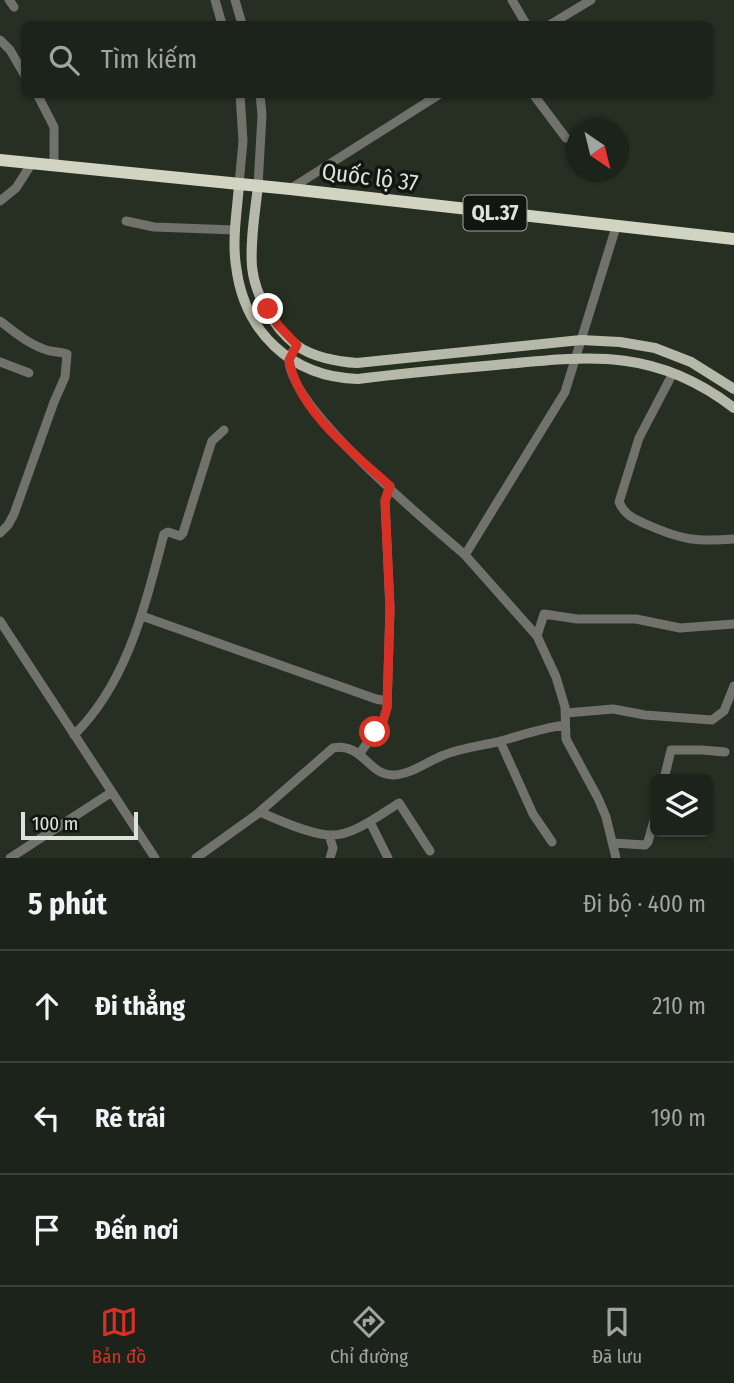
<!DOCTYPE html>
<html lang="vi">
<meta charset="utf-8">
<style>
:root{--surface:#1c231a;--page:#252b23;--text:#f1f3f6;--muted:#a0a4a2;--line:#3a4039;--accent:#d93025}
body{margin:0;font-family:"Fira Sans Condensed",sans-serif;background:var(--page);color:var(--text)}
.controls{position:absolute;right:21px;bottom:21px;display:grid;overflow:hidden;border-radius:10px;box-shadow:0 2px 5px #0004}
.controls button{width:63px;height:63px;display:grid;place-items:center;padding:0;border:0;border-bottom:2px solid var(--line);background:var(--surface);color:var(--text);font:35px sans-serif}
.compass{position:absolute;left:566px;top:119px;width:63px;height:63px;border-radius:50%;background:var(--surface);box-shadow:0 2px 5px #0004;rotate:145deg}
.scale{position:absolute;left:21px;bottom:18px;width:117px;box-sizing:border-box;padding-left:7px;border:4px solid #dde3db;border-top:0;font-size:19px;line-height:24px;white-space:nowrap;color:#dde3db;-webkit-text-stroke:5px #121610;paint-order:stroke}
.stop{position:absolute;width:21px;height:21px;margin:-16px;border:5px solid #d93025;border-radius:50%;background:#fff}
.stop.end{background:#d93025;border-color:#fff;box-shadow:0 2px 7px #0008}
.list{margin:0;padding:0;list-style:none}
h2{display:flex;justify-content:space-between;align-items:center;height:91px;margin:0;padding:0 28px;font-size:30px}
h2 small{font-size:23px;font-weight:400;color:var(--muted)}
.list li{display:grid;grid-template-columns:46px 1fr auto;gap:21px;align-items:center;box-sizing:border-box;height:112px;padding:0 28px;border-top:2px solid var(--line)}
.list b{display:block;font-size:26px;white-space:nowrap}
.list em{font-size:23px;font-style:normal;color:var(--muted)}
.icon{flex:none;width:38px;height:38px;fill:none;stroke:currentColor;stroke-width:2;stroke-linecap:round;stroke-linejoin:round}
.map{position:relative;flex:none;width:734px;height:858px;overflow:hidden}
.search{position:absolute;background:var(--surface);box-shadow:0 2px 5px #0004;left:21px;right:21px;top:21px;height:77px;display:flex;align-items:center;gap:18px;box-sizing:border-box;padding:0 24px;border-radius:10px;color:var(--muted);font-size:26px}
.sheet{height:427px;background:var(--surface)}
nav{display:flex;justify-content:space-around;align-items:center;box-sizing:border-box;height:98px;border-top:2px solid var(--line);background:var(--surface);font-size:19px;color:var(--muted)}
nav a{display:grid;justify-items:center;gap:4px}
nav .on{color:var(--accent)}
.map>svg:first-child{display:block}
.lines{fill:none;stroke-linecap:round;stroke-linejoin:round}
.minor{stroke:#71726b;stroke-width:9}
.major{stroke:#b6b8a9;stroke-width:10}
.highway{stroke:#d1d4c1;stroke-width:12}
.route{stroke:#d93025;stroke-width:9}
.labels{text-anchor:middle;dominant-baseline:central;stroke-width:7;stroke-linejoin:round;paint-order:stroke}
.shield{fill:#121610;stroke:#a0a69e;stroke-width:2}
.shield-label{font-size:21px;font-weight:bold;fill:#dde3db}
.street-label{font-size:23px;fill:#dde3db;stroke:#121610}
</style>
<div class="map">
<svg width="734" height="858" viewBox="0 0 734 858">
<rect width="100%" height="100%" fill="#262f22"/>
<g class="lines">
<!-- minor -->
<path class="minor" d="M9,0L14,7
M215,0L222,24
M235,0L242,24
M512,0L526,24
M551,24L591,0
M0,40L10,50L24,74
M37,94L54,127V166
M533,94L566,138
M239,185L243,141L240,94
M258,186L262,115L260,94
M290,189L440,94
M0,201L16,188L32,163
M126,221L154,227L235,230
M616,227L565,392L465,555L537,636L556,677L565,707L566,739L598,798L606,817L616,858
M0,321C14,332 31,346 50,351C56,352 61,352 67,354L65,377L54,402L14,514L8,525L0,533
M297,345C294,350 290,354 289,359C288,407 427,522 465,555
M0,362L29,373
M673,373L639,438L619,502C625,516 635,519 648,525C682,540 697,542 734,539
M142,616L376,699L387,701
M0,621L155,858
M537,636L544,614L577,619H636L680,628L734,624
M566,713L613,709L645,715L712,720L724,711L734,686
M74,735C128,682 145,605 164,534L168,532L180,536L183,533L209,450L212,441L224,430
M500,741L533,814L552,842
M360,753L383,721L387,708L390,608L385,501L390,486
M664,779L671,750H702L725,752
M260,812C278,820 309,834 329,835C352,837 381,814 399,803L430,851
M370,822L388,858
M329,835L333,848L330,858
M613,843L645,845L648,842L655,817
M10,858L112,792
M196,858L256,815L333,748C363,742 368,776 394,775C412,774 428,761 444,755C460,748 480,746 497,742C520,736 541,728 565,725"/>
<!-- major -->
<path class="major" d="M239,185C237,212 232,239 236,266C244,332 291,377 358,379C404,373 450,369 496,365C589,356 655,347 734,408
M258,186C255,213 250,240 252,267C255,295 273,327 296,345C312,357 338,362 357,363L581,340L620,342L655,348L691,362L734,389"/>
<!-- highway -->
<path class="highway" d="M0,160L290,189L734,239"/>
</g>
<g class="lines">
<!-- route -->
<path class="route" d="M268,309L278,325L297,345L289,360C298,410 353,453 390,486L385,501L390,608L387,708L383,721L375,732"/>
</g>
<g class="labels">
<!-- shield labels -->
<rect class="shield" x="463.5" y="195.5" width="63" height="35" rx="5"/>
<g class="shield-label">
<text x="495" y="213">QL.37</text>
</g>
<!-- street labels -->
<g class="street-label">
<text transform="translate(370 177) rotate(7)">Quốc lộ 37</text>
</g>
</g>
</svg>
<div class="controls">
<button><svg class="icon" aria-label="layers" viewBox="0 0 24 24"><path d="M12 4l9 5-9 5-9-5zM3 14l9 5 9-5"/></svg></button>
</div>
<svg class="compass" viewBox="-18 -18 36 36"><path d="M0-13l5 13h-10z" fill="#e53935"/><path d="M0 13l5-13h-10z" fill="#a0a4a2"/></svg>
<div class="scale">100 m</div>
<div class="stop" style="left:375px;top:732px"></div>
<div class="stop end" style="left:268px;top:309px"></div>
<div class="search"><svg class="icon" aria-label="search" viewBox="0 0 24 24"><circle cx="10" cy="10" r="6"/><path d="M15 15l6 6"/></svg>Tìm kiếm</div>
</div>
<section class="sheet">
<h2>5 phút<small>Đi bộ · 400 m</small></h2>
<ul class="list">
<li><svg class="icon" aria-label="ahead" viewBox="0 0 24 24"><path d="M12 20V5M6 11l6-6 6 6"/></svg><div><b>Đi thẳng</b></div><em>210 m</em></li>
<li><svg class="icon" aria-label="left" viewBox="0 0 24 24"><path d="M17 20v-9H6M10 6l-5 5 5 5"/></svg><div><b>Rẽ trái</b></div><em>190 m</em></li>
<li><svg class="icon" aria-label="arrive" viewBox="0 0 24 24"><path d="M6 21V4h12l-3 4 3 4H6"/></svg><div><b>Đến nơi</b></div></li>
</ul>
</section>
<nav>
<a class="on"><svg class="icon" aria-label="map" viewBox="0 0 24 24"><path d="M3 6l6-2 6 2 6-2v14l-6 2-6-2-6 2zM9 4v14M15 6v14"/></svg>Bản đồ</a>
<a><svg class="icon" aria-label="directions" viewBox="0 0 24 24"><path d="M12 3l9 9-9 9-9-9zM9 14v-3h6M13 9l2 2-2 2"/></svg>Chỉ đường</a>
<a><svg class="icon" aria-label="saved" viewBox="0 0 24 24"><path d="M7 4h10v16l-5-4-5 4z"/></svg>Đã lưu</a>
</nav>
